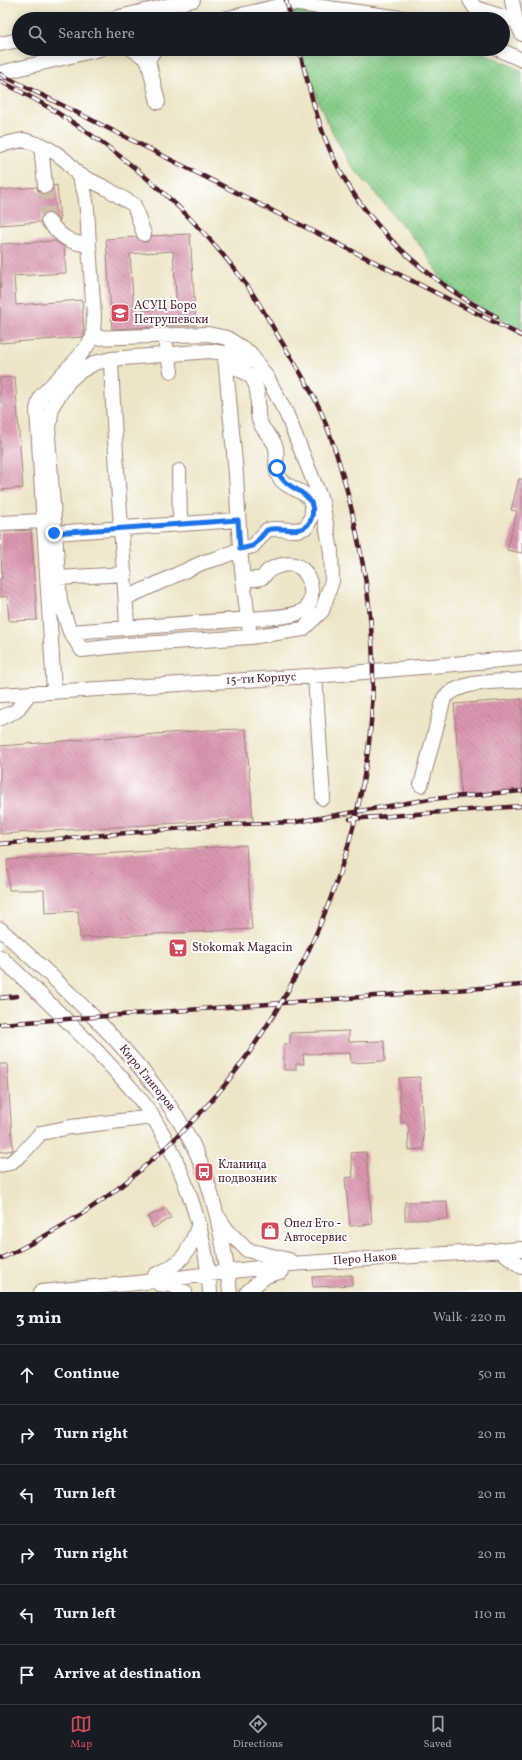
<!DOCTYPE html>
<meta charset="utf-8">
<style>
:root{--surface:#171b24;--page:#242831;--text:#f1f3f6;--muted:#9ea1a6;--line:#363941;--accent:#d1495b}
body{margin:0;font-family:Vollkorn,serif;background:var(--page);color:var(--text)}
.stop{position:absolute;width:12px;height:12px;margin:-9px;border:3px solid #1a73e8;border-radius:50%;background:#fff}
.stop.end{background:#1a73e8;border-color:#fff;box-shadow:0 1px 4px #0008}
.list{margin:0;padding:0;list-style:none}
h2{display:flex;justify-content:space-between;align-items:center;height:52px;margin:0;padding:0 16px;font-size:17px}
h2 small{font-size:13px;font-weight:400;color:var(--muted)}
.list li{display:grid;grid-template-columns:26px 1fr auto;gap:12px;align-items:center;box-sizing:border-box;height:60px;padding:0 16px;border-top:1px solid var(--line)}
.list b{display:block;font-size:15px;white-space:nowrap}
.list em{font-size:13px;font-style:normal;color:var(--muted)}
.icon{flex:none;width:22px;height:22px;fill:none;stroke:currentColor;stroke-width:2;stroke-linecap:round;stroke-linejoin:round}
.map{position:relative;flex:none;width:522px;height:1292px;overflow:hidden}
.search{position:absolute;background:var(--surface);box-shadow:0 2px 10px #0003;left:12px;right:12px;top:12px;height:44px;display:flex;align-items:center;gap:10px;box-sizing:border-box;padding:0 14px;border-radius:22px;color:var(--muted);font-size:15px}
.sheet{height:412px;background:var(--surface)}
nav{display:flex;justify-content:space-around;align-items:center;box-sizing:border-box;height:56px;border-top:1px solid var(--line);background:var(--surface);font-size:11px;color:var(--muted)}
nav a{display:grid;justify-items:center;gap:2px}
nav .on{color:var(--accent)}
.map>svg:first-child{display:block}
.grass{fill:url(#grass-dots);stroke:#687659}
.building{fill:url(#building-back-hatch);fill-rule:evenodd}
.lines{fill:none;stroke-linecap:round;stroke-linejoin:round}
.minor-tunnel{stroke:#ccbda8;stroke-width:14;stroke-dasharray:14 7;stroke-linecap:butt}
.minor-casing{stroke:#9c8279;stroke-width:16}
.minor{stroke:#fff;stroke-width:14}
.rail-casing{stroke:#4a1f2b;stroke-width:4.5}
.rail{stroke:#fff;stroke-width:3;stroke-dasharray:9;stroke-linecap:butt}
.route{stroke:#1a73e8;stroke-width:5}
.labels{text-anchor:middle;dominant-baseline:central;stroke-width:4;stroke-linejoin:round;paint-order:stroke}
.poi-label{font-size:12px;fill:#4a1f2b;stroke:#fff;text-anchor:start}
.street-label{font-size:12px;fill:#4a1f2b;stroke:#fff}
</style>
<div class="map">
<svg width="522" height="1292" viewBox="0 0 522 1292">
<defs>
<pattern id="grass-dots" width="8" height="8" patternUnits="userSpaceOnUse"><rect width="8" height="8" fill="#85cc87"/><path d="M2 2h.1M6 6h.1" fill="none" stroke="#74af75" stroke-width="1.8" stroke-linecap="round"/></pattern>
<pattern id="building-back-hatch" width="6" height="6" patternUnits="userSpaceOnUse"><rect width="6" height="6" fill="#da96b0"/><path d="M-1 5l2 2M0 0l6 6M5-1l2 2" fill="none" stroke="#b37a8f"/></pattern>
</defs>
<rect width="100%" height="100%" fill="#fff"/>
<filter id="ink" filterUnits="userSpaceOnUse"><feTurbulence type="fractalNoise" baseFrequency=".025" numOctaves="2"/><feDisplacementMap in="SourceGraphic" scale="8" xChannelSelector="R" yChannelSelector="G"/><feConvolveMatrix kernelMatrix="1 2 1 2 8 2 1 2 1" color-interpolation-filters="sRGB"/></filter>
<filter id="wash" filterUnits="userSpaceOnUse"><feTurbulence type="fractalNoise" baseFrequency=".012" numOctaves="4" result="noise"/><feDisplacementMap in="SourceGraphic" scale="16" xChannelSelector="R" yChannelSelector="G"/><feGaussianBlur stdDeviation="0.9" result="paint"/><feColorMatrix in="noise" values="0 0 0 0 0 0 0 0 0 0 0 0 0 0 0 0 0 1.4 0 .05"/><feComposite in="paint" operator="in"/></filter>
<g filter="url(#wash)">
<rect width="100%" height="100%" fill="#ede5c7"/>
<!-- grass -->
<path class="grass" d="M291,3L409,19H294Z
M300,49H476L522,71V330L489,313L446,286L422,248L350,164L326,120L304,66Z"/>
<g id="blocks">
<!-- building -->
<path class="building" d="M57,185L60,221L51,213H47L42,215L40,222L0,225V190L37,187L38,191L45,194L50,193L53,186Z
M190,234L196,325L112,329L106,239L136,237L143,242H147L152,236ZM173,251L177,308L134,311L130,254Z
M55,241L64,247L66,273L14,276L16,305L82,300L84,335L83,337L0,343L1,244Z
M15,377L23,488L0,490V378Z
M519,479H522V553L507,550L517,511L511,510Z
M31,530L37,620L9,621L7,596L0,597V578H2L0,532Z
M522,699V791L461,796L454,704Z
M246,729L253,821L229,823V820L0,834V746L209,730Z
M246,845L252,929L80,938L78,911L45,913L44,890H9L7,860Z
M349,1031V1042L384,1041L385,1061L351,1063L350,1053L303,1054L304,1064H296V1070H284V1044H290V1033Z
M0,1064H7L13,1150L0,1152Z
M420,1077L424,1149L409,1150L408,1122L401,1123L399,1078Z
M366,1152L372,1224L350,1226L345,1178L353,1177L351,1153Z
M447,1201L448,1219L405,1220V1202Z
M166,1208L171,1218L153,1228L148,1217Z
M352,1275V1285L313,1287L312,1277Z"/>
</g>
</g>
<g filter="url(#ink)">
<use href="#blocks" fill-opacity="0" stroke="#9c8279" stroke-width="1"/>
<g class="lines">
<!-- minor-tunnel -->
<path class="minor-tunnel" d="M45,186L48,221"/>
<defs>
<path id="minor" d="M470,0L475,8L516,21
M512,0L516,21L522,34
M291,3L409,19
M110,19L193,0
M224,19L300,1
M0,44L19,40
M132,49L148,60L158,102
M498,49L522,60
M148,60L155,49
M0,73L100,49
M0,145L23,140L41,145L45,186
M41,145C91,168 86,198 89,245
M79,175L106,188L134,205L144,234
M48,221C61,236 68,243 89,245L94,316L93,338L77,359L41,396L37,409L54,691
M93,338L208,334L227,338L250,353L268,379L287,415L322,502L331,551L332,581L322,611L303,629L250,637L126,645L82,650L70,632L60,602L48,436L52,406L69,381L79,372L95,363L111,359L210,351L239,355L255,362
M166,345L171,371
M111,359C114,449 123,538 127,628
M179,471L180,524
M0,523L43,521
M54,533L238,520
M58,578L125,574
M243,579L249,628
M126,598L204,562L222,557L240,549L236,474L225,357
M70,632L263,618C276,617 291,617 303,611C317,602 312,572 297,566C288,562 275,566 268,571C266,573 264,577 261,578C257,580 248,579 243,579L240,549L253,546L267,530C280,526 294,534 306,527C310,522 312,517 312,510C314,488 285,492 278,475C274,467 278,457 276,448C274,438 263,432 260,422C257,417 258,410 258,404C258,375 250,375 226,363
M315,676L323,798
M0,695L341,674L522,658
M0,718L16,711L30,693
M421,785L444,698C463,679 496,683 522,680
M0,929C39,964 76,998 112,1036C143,1070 172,1104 193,1145C213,1187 225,1246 230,1292
M0,957C33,986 63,1017 94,1048C114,1070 137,1092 153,1117C183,1165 207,1235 210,1292
M0,1165L10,1163L22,1154L41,1133L71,1127L153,1117
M219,1218L227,1230L247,1250L289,1260
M500,1250L522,1267
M155,1275C184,1263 188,1253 199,1224
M159,1284L172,1285L185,1292
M41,1292L137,1283L290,1264L522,1249
M247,1292L266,1276L282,1271"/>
</defs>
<!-- minor casing -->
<use href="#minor" class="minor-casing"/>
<!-- minor -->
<use href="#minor" class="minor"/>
<defs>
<path id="rail" d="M286,0L291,19
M299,49C309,86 317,124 334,159C366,227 430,283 497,317
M0,74L522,336
M0,81C94,127 187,202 248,287C261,305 271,325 283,344C296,366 312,390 322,414C338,453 349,494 357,535C367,580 373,627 373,674C373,816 320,959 235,1072C204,1113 165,1150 126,1182C88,1213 44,1238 0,1259
M350,819L522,806
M0,844L219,825L296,822L430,799L522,791
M0,998L17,996
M0,1024L522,985"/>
</defs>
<!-- rail casing -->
<use href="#rail" class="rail-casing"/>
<!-- rail -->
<use href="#rail" class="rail"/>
</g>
</g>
<g class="lines" filter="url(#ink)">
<!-- route -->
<path class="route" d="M54,533L238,520L240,549L253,546L267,530C279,526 293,533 303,528C308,526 311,521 312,516C318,488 281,492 277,468"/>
</g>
<!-- icons -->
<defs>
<symbol id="school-square" viewBox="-11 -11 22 22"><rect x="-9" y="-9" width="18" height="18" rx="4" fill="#d1495b" stroke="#fff"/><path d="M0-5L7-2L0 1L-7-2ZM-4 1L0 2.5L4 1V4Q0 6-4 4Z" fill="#fff"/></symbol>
<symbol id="supermarket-square" viewBox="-11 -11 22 22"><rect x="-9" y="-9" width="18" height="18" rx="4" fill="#d1495b" stroke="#fff"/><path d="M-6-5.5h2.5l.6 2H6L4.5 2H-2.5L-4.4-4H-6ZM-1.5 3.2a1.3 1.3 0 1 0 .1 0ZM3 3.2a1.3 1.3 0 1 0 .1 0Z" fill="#fff"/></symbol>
<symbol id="bus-square" viewBox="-11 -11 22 22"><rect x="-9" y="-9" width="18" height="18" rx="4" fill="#d1495b" stroke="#fff"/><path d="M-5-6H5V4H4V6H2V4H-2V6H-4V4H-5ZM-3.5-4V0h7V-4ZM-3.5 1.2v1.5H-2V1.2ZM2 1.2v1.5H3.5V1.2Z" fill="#fff"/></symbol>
<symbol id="shop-square" viewBox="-11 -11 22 22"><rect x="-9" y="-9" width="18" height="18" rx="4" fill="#d1495b" stroke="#fff"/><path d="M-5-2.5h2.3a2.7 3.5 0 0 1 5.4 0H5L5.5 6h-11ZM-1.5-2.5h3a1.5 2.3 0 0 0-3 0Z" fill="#fff"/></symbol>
</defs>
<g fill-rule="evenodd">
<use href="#school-square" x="109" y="302" width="22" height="22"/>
<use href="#supermarket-square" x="167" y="937" width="22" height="22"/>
<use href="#bus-square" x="193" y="1161" width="22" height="22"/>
<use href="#shop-square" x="259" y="1220" width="22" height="22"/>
</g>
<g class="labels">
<!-- poi labels -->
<g class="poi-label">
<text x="134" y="306">АСУЦ Боро<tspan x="134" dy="14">Петрушевски</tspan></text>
<text x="192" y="948">Stokomak Magacin</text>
<text x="218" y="1165">Кланица<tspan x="218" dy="14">подвозник</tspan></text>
<text x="284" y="1224">Опел Ето -<tspan x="284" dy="14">Автосервис</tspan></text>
</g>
<!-- street labels -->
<g class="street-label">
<text transform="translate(261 679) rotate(-3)">15-ти Корпус</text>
<text transform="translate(147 1078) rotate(51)">Киро Глигоров</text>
<text transform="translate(365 1259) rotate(-4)">Перо Наков</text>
</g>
</g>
</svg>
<div class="stop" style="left:277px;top:468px"></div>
<div class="stop end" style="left:54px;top:533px"></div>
<div class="search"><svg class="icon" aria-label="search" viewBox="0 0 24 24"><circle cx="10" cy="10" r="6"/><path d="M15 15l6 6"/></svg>Search here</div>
</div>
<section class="sheet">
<h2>3 min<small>Walk · 220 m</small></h2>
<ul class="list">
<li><svg class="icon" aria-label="ahead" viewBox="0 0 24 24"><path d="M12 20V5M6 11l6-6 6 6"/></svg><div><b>Continue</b></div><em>50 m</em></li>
<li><svg class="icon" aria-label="right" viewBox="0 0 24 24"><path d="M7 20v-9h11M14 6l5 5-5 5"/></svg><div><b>Turn right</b></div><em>20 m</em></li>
<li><svg class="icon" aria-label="left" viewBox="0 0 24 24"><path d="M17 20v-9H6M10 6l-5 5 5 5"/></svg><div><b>Turn left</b></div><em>20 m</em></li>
<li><svg class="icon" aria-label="right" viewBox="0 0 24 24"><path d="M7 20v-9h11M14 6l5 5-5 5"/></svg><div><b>Turn right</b></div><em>20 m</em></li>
<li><svg class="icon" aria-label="left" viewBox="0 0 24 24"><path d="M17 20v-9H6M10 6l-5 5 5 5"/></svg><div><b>Turn left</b></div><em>110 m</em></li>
<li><svg class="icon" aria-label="arrive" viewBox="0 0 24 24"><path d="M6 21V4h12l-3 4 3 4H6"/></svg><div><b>Arrive at destination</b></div></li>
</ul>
</section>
<nav>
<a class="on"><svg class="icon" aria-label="map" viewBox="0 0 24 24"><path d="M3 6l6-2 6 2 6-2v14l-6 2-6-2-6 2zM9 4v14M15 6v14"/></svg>Map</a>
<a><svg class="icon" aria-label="directions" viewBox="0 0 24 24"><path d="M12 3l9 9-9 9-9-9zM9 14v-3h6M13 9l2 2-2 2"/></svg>Directions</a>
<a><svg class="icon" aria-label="saved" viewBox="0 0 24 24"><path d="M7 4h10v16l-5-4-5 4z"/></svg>Saved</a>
</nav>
